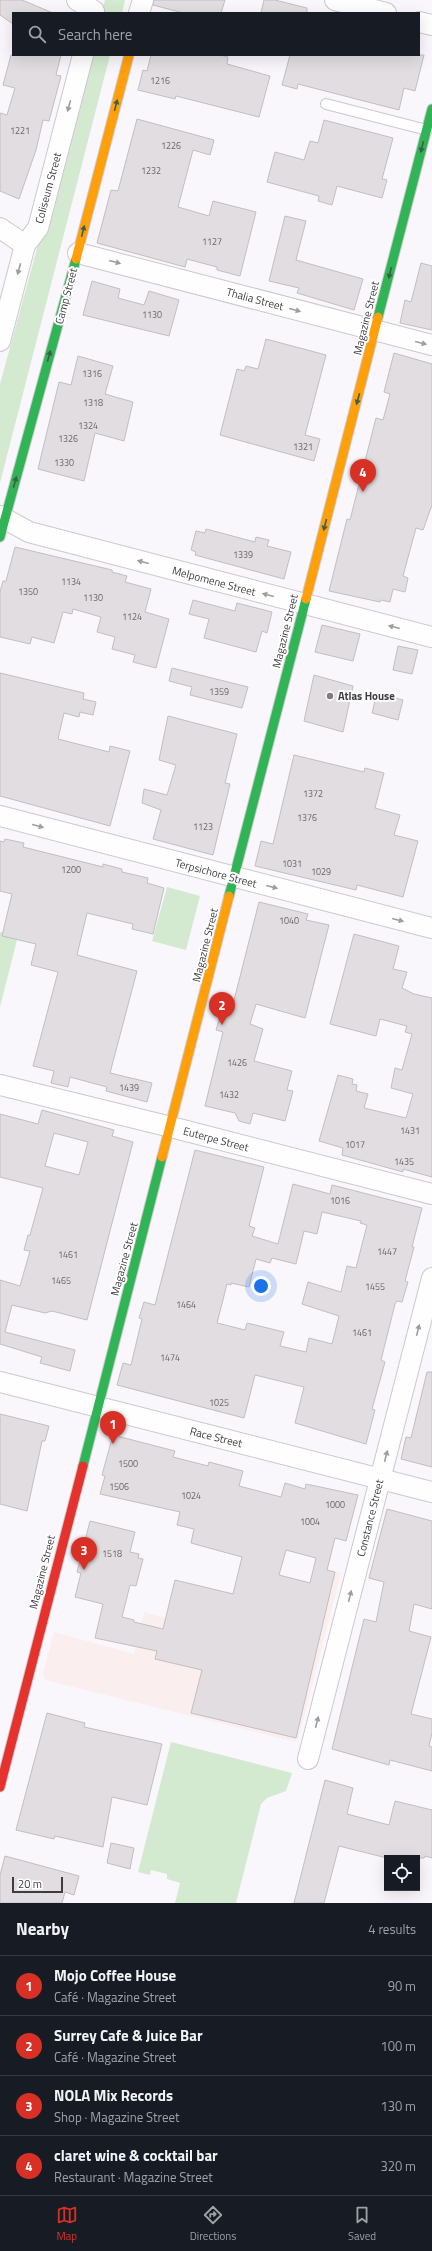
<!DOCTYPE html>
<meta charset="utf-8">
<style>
:root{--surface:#171b24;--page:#20242c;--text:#f1f3f6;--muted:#9ea1a6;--line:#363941;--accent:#d93025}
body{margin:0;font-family:"Titillium Web",sans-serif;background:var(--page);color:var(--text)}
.controls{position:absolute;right:12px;bottom:12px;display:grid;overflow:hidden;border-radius:0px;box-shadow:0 4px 16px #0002}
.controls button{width:36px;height:36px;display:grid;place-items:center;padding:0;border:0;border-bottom:1px solid var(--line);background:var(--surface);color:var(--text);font:20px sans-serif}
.scale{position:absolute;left:12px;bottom:10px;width:51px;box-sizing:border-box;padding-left:4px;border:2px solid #3e3c41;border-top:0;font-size:11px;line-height:14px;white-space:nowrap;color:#3e3c41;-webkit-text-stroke:3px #fff;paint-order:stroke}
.you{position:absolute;left:261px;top:1286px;width:14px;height:14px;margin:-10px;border:3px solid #fff;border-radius:50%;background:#1a73e8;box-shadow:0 0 0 6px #1a73e833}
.badge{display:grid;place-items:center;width:26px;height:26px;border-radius:50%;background:var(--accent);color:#fff;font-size:13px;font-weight:700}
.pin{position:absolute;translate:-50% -33px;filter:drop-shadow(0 1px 2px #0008)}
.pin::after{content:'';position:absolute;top:21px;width:14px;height:12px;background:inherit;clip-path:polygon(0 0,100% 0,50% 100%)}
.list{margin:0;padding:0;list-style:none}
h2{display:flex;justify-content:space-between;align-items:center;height:52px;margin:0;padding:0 16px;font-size:17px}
h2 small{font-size:13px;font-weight:400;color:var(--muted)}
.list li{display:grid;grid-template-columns:26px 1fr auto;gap:12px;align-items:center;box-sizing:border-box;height:60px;padding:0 16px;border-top:1px solid var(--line)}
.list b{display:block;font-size:15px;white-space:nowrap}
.list p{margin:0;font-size:13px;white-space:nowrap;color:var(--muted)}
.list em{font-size:13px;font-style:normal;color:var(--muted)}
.icon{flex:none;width:22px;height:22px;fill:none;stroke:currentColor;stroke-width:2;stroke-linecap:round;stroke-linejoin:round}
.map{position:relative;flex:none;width:432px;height:1903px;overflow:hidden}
.search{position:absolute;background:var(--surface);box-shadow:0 4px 16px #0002;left:12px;right:12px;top:12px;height:44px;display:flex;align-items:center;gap:10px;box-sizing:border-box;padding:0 14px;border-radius:0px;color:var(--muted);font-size:15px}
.sheet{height:292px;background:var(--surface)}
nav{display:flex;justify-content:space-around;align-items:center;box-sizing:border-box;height:56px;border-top:1px solid var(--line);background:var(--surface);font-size:11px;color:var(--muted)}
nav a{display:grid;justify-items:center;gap:2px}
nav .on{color:var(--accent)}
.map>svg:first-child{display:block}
.commercial{fill:#fbeeee}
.green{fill:#d4ead0}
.building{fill:#e1dde0;stroke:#c2bec2;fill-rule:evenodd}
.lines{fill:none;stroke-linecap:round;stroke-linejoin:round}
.lane-casing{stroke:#ccc9ce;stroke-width:12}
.street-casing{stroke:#ccc9ce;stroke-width:22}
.fast-casing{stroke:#ccc9ce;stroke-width:11}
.slow-casing{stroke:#ccc9ce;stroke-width:11}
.jam-casing{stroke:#ccc9ce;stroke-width:11}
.lane{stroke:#fefeff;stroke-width:10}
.street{stroke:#fefeff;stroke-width:20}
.fast{stroke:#30b455;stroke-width:9}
.slow{stroke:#ff9f0a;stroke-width:9}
.jam{stroke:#e5322d;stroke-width:9}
.oneway{fill:#3a6047}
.oneway2{fill:#9e9da0}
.poi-dot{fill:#7f7d82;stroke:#fff;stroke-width:1.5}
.labels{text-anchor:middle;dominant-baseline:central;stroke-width:4;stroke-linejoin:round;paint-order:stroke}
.number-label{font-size:9px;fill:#69676b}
.street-label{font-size:11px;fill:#3e3c41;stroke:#fff}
.poi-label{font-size:11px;font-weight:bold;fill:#3e3c41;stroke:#fff;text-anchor:start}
</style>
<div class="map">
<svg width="432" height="1903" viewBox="0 0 432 1903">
<rect width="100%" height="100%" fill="#f9f6fc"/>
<!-- commercial -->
<path class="commercial" d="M240,1566L309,1583L314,1567L341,1573L298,1740L295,1742L45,1680L43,1674L54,1632L134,1654L144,1612L165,1618L175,1580L233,1593Z"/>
<!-- green -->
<path class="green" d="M105,0H125L122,13H101Z
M90,55H110L0,483V384Z
M167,887L200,896L186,950L152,941Z
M0,932L18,936L0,1007Z
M171,1742L292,1773L286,1791L267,1798L261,1804L236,1903H175L180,1883L167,1879V1874L151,1870L150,1875L138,1872Z"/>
<!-- building -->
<path class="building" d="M0,0H22L53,13H13V24L0,15Z
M154,0H225L221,13H183L153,5Z
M264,0H275L307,8V13H261Z
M11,55H61L56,75L61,76L49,121L43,120L36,150L19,199L0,191V113L7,115L15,88L3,85Z
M151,55H220L228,57L227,64L270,76L259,117L176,96L175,99L138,90L143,70L147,71Z
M290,55H424L415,91L404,88L399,110L298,84L297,89L282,85Z
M137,119L214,140L210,155L193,150L178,207L209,216L213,201L256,212L240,276L217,270V267L187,259L185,267L97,243L111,190L118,191Z
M324,120L393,138L382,179L387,180L382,198L337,186L332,205L318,201L319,196L267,182L275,152L304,160L310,141L318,143Z
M285,216L306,221L296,260L363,279L354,310L297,293L299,288L269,281Z
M421,263L432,266V330L400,323L405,300L411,302Z
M92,281L120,289L118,298L144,305L149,291L179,300L169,336L83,315Z
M266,339L326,355L305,435L320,439L314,461L220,435L237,369L244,371L246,366L258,369Z
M394,353L432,364V505L423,530L416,528L403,576L408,578L405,592L393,589L390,602L381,600L380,602L329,591L347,519L350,520L376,418L383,420L390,394L384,392Z
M78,356L113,366L105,394L133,402L124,441L95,433L84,481L38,469L59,382L71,385Z
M206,529L255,542L256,537L269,540L267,546L291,552L284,579L195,555L196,552L191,550L196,531L205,533Z
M15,547L112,570V572L127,576L125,582L151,589L145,612L169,619L156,668L133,662L135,655L112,649L115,637L97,632L101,617L73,609L72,614L63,612L54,643L32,637L30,644L0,637V592L3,581H6Z
M193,600L235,611L237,603L272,612L267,633L262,631L256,652L204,638L209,619L189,614Z
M322,625L360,634L353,661L315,652Z
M398,646L418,650L412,674L393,670Z
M172,668L248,687L242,708L190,695L192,687L169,681Z
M0,673L84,693L83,699L96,702L93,715L80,712L79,717L64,713L58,739L109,752L110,746L130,751L110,826L0,796Z
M314,675L353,686L343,732L304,721Z
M377,693L403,700L398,720L372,713Z
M168,716L237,734L225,783L230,784L213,855L153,839L161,810L142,803L144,789L167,795L176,765L159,760Z
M294,755L364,772L365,768L384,773L375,808L400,815L394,835L418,841L403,897L357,885L356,890L255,866L261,841L273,844Z
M5,839L24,843L23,847L103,867V864L122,869V872L148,878L147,883L164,888L153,934L132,929L133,924L87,913L77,955L137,971L110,1073L152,1083L147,1102L106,1091L107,1087L70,1077L68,1087L51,1083L54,1071L33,1066L58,972L31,965L36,944L2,936L12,894L0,891V841L4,842Z
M259,902L308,914L306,920L329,925L305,1018L256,1004L250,1024L263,1029L254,1061L292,1071L287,1090L293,1091L285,1121L253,1113L250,1124L239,1121L235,1113L205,1106L223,1032L216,1030L222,1010L231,1012Z
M354,934L399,946L393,969L407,972L402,988L414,994L432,998V1177L403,1169V1172L342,1155L343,1148L319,1141L338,1075L353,1079L352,1084L357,1085L356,1091L368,1094L364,1108L406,1118L413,1094L391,1088L395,1068L402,1070L412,1034L405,1032L407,1026L380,1019L376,1036L330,1024Z
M42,1110L114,1130L112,1136L133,1142L87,1320L52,1311L45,1313L12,1305L5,1332L75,1350L70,1371L40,1363L42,1357L0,1344V1280L20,1286L30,1251L24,1250L28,1235H30L43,1188L0,1177V1114L38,1124ZM54,1133L88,1142L79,1175L45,1166Z
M195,1150L264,1167L249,1226L255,1228L252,1236L278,1244L293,1184L330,1194L332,1185L422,1208L412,1247H414L405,1281L408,1282L402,1302L397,1301L395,1304L381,1360L385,1362L372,1409L375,1410L366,1444L295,1423L304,1387L255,1375L244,1418L117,1385L123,1363L131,1365L142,1319L139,1318L144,1302L155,1305ZM322,1212L361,1221L360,1223L367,1225L356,1268L347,1266L341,1292L308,1282L302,1304L339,1316L332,1344L309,1338L306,1352L280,1346L284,1332L247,1323L245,1330L217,1323L227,1284L231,1285V1283L249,1287L256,1259L270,1263L272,1258L296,1264L304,1231L317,1234Z
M427,1372H432V1467L401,1459L406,1437L411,1438Z
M0,1414L49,1426L45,1441H42L27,1511L0,1504Z
M113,1435L175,1451L173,1457L208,1466L209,1462L243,1471L239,1486L281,1497L285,1483L305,1489L306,1484L358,1495L346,1541L335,1538L327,1570L335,1572L296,1738L191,1713L202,1670L155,1659L157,1651L95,1638L103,1604L75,1597L81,1573L77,1572L90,1521L135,1532L130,1552L139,1554L138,1558L143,1559L136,1586L130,1585L122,1617L134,1620V1622L163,1629L175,1580L233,1594L242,1557L191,1543L194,1529L177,1525L180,1512L100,1494L105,1476L102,1475ZM286,1550L316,1558L310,1583L279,1575Z
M387,1509L432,1521V1609L414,1604L409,1631L431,1637L411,1714L432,1719V1733L429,1746L432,1747V1771L390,1760L389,1765L332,1749L364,1619L376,1622L384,1582L369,1578Z
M47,1713L85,1723L84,1727L162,1744L147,1805L112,1797L103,1847L55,1836L54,1839L16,1830Z
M325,1780L353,1788L347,1814L389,1825L395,1801L432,1810V1858L425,1856L424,1858H387L339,1846L324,1903H294Z
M111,1843L134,1848L130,1869L107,1863Z
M5,1856L79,1876L74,1895L65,1892L62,1903H0V1875Z"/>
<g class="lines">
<defs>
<path id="lane" d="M326,104L427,130"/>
<path id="street" d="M77,0L94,11
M335,0L386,13
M139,13L143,0
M419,22L432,25
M0,228L25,245
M78,253L432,345
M0,341L25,245L38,228L83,55
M0,516L29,532L432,637
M0,816L432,928
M0,1085L171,1127L432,1194
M0,1382L432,1492
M308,1759L432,1278"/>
<path id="fast" d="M378,317L432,109
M0,537L76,259
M229,896L306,599
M83,1466L162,1157"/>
<path id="slow" d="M76,259L129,55
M306,599L378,317
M162,1157L229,896"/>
<path id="jam" d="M0,1787L83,1466"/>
</defs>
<!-- lane casing -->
<use href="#lane" class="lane-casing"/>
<!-- street casing -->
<use href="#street" class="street-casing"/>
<!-- fast casing -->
<use href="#fast" class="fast-casing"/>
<!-- slow casing -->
<use href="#slow" class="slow-casing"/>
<!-- jam casing -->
<use href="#jam" class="jam-casing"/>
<!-- lane -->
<use href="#lane" class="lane"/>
<!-- street -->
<use href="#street" class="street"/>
<!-- fast -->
<use href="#fast" class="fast"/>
<!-- slow -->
<use href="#slow" class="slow"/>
<!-- jam -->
<use href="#jam" class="jam"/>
</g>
<!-- one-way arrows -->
<defs><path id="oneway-solid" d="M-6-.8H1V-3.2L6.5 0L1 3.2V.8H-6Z"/></defs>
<g class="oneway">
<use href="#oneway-solid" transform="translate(116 105) rotate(-76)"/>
<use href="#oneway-solid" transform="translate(422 147) rotate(104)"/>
<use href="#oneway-solid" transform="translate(83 231) rotate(-76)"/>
<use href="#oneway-solid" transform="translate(390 273) rotate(104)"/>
<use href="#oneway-solid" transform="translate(49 356) rotate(-75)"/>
<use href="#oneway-solid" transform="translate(358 399) rotate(105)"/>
<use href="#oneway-solid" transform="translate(15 482) rotate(-75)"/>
<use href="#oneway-solid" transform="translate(325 525) rotate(104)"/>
</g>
<g class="oneway2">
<use href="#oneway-solid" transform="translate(69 106) rotate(105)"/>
<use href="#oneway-solid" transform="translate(115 262) rotate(15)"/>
<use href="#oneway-solid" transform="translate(19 269) rotate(105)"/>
<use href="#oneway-solid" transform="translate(295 310) rotate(15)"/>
<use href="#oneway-solid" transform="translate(421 343) rotate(14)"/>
<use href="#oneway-solid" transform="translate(143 562) rotate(-165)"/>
<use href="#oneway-solid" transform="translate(268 595) rotate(-165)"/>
<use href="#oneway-solid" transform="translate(394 627) rotate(-166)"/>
<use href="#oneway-solid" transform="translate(38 826) rotate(15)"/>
<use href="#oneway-solid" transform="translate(272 887) rotate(14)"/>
<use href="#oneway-solid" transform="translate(398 920) rotate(14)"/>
<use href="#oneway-solid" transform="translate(418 1330) rotate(-76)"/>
<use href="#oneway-solid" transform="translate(386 1456) rotate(-76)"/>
<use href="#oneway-solid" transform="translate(350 1596) rotate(-76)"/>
<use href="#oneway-solid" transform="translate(317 1722) rotate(-76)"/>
</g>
<!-- markers -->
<circle class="poi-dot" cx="330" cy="696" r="4"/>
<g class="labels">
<!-- number labels -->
<g class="number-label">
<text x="160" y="80">1216</text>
<text x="20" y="130">1221</text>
<text x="171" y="145">1226</text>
<text x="151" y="170">1232</text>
<text x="212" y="241">1127</text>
<text x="152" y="314">1130</text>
<text x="92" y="373">1316</text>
<text x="93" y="402">1318</text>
<text x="88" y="425">1324</text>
<text x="68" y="438">1326</text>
<text x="303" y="446">1321</text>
<text x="64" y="462">1330</text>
<text x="243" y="554">1339</text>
<text x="71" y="581">1134</text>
<text x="28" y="591">1350</text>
<text x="93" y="597">1130</text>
<text x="132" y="616">1124</text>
<text x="219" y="691">1359</text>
<text x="313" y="793">1372</text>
<text x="307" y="817">1376</text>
<text x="203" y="826">1123</text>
<text x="292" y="863">1031</text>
<text x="71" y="869">1200</text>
<text x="321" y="871">1029</text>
<text x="289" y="920">1040</text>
<text x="237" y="1062">1426</text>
<text x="129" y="1087">1439</text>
<text x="229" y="1094">1432</text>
<text x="410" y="1130">1431</text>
<text x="355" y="1144">1017</text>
<text x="404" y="1161">1435</text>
<text x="340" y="1200">1016</text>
<text x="387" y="1251">1447</text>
<text x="68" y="1254">1461</text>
<text x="61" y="1280">1465</text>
<text x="375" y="1286">1455</text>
<text x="186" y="1304">1464</text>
<text x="362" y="1332">1461</text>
<text x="170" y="1357">1474</text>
<text x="219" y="1402">1025</text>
<text x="128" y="1463">1500</text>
<text x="119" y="1486">1506</text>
<text x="191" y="1495">1024</text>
<text x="335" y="1504">1000</text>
<text x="310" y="1521">1004</text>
<text x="112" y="1553">1518</text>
</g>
<!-- street labels -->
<g class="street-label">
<text transform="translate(48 188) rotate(-75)">Coliseum Street</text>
<text transform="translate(66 296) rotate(-75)">Camp Street</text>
<text transform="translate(255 299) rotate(15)">Thalia Street</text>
<text transform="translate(366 318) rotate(-76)">Magazine Street</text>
<text transform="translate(214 581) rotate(15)">Melpomene Street</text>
<text transform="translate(285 631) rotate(-76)">Magazine Street</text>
<text transform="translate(216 873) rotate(15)">Terpsichore Street</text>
<text transform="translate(205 945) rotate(-76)">Magazine Street</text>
<text transform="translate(216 1139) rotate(15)">Euterpe Street</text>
<text transform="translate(124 1259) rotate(-75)">Magazine Street</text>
<text transform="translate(216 1437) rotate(14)">Race Street</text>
<text transform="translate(370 1518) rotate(-76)">Constance Street</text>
<text transform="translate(42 1572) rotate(-76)">Magazine Street</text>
</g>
<!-- poi labels -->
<g class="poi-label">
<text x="338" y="696">Atlas House</text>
</g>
</g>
</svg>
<div class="controls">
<button><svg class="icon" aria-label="locate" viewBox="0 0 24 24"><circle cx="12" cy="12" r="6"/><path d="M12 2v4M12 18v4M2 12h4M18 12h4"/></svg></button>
</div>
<div class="scale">20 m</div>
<div class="you"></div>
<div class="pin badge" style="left:113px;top:1444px">1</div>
<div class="pin badge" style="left:222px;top:1025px">2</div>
<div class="pin badge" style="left:84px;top:1570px">3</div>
<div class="pin badge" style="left:363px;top:492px">4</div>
<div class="search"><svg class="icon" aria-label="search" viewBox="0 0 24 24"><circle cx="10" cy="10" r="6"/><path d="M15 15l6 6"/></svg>Search here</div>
</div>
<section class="sheet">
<h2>Nearby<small>4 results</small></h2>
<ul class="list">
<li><span class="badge">1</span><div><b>Mojo Coffee House</b><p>Café · Magazine Street</p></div><em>90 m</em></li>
<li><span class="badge">2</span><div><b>Surrey Cafe &amp; Juice Bar</b><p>Café · Magazine Street</p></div><em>100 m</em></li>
<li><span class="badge">3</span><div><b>NOLA Mix Records</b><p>Shop · Magazine Street</p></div><em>130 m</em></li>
<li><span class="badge">4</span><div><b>claret wine &amp; cocktail bar</b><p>Restaurant · Magazine Street</p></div><em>320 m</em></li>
</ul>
</section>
<nav>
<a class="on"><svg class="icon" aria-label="map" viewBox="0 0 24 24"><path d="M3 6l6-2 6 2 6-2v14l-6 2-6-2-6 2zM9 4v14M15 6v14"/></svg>Map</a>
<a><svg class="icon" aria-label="directions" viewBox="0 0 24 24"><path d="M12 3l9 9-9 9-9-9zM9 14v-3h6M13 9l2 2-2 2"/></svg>Directions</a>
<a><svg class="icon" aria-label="saved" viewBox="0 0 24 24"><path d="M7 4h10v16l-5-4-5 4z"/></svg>Saved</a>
</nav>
